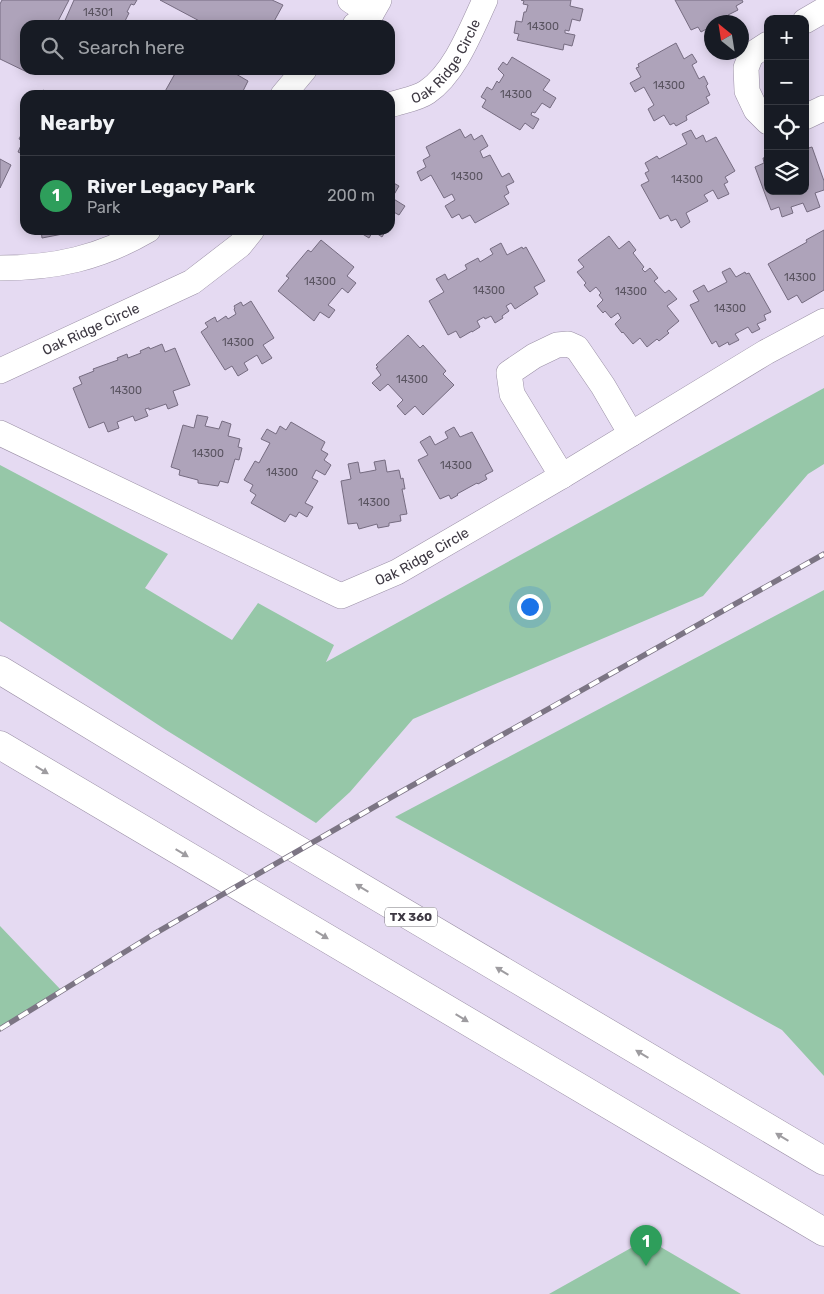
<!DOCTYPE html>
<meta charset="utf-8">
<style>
:root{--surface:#171b24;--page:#242831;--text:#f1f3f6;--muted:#9ea1a6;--line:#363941;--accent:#2563eb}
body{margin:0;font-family:Rubik,sans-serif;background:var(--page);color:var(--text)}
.controls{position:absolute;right:15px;top:15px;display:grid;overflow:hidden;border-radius:10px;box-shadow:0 2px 12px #0003}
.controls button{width:45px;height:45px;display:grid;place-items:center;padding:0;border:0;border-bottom:1px solid var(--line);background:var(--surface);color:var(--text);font:25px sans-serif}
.compass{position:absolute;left:704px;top:15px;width:45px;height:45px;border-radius:50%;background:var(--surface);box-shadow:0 2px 12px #0003;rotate:330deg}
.you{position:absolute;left:529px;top:606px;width:18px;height:18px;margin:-12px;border:4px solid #fff;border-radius:50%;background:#1a73e8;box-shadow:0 0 0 8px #1a73e833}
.badge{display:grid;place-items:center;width:32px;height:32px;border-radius:50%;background:var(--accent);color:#fff;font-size:16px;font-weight:700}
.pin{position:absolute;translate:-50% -41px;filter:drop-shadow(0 1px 2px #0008)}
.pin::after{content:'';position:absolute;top:26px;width:18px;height:15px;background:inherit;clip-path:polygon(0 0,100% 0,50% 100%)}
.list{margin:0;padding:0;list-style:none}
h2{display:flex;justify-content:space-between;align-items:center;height:65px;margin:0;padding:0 20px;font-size:21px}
h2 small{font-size:16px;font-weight:400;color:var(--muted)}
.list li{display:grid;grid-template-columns:32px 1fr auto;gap:15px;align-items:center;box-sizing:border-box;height:80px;padding:0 20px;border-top:1px solid var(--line)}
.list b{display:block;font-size:19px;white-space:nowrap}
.list p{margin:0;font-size:16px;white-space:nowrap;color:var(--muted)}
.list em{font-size:16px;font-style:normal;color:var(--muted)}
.icon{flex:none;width:28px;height:28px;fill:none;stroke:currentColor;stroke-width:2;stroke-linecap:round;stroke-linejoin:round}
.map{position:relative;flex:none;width:824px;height:1294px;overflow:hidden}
.search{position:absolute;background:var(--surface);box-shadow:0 2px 12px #0003;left:20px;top:20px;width:375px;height:55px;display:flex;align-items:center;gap:12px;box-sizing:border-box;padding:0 18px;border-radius:15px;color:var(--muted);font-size:19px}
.panel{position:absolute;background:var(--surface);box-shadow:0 2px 12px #0003;left:20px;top:90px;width:375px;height:145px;border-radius:15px}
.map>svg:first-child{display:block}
.green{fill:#96c7a8}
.building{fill:#aea3ba;stroke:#766c81}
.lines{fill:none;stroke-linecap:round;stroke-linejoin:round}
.minor-casing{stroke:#9b90a6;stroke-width:26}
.highway-casing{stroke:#9b90a6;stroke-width:29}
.minor{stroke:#fff;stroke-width:25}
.highway{stroke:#fff;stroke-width:28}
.rail-casing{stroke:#7c7584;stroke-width:5.5}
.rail{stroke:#fff;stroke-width:4;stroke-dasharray:11;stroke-linecap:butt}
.oneway{fill:#9e9ca0}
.labels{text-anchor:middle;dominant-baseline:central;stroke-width:4;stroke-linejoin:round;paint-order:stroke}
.number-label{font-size:11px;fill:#595360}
.shield{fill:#fff;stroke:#77747b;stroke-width:1}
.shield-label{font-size:12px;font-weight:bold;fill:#3d3842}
.street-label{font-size:14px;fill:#3d3842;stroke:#fff}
</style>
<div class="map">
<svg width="824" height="1294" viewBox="0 0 824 1294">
<rect width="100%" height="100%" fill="#e5daf2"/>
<!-- green -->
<path class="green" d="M824,388V464L808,474L703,596L413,719L350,792L316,823L166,730L0,621V465L168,554L145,588L232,640L258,603L334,645L326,662Z
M824,590V1076L782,1030L395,817Z
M0,926L61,990L0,1029Z
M647,1239L741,1294H549Z"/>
<!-- building -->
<path class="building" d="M2,0H69L56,25H25V70H33L31,74L0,59V4Z
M74,0H137L134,5L131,4L127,12L129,13L123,25H63Z
M160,0H272L283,5L272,25H207Z
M521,0H571L570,6L583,9L580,21L572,19L569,31L565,30V33L575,35L572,46L564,44L563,50L517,40L519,34L514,33L516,21L522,22L524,12H526L528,5L523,4L524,1Z
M675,0H742L743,2L736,6L738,10L728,15L729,17L718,22H712V26L701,32L698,27L691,30Z
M676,43L684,59L692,54L697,62L692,65L699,79L704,76L708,84L706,86L710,95L706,97L709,103L686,116L687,120L676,126L674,123L670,125L664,115L654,121L648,109L654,105L644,87L635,92L630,83L641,77L636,68L639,67L638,64Z
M512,57L550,80L543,90L556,98L550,108L542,103L535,113L532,112L531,115L539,119L533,129L525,123L520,130L482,107L486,100L481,97L487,87L492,90L497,81L499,83L504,75L498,69L503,62L507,65Z
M177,70H239L236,74L248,81L241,95H163Z
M43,90L52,95H40Z
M25,127V155L18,152L23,141L19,139Z
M460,129L465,138L471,134L474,140L482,135L488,146L480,151L483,158L490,155L502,177L509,173L514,182L506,186L509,193L504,196L509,204L475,223L470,215L462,219L459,214L452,218L445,206L455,200L452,194L444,198L431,175L421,181L417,172L426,167L423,160L430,156L426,147Z
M691,130L696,139L703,135L706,142L716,137L735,171L725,177L728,182L724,184L729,194L718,199L713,190L704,195L708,201L686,213L690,222L681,228L676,219L671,221L668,215L660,219L641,185L649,181L645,173L649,171L645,163L657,156L659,159L687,144L682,134Z
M812,147L824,181V190L815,193L820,207L807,212L803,203L791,207L793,213L782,217L779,207L771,210L755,167L764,163L763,158L768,157V191H805V149Z
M0,159L11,165L0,188Z
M390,181L399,186L392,198L405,206L399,215L390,210Z
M41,230H72L73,232L42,238Z
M356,230H386L382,237L373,231L369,238Z
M824,230V290L802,303L797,295L788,300L768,264L807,242L806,240Z
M609,236L619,249L629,241L636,250L633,253L644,267L642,269L645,272L650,268L658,278L654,281L665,293L669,290L677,299L667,306L679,321L667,331L669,333L659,341L657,339L647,347L640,338L633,344L623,332L622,333L615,324L621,318L618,313L611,318L605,311L603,313L597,306L603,300L599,295L601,293L596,287L590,292L584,285L586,283L577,272L584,267L578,260Z
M321,240L354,267L347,276L356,283L348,293L342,288L328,305L335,310L329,318L320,312L314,321L278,291L289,278L286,276L308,250L311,252Z
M501,243L507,255L522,247L523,249L526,247L545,281L534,287L538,294L515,309L511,303L506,306L509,311L502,316L503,318L495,323L491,316L485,319L484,317L477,321L480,327L472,332V331L460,338L456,331L448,335L429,301L444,292L436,279L445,274L448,280L467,269L465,265L478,258L480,262L493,254L490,249Z
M730,268L736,277L745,272L746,274L749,273L771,312L764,315L766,320L757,324L760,329L752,333L748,327L735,334L739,340L729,345L728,342L719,347L716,341L712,344L690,305L699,301L693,291L704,285L708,292L727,282L722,272Z
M251,301L274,338L263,345L272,358L262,364L257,355L244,363L248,370L238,376L232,366L225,370L201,332L208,327L205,323L215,317L217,322L226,316L228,319L236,314L234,309L235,308L234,306L241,302L243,306Z
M408,335L420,348L423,345L446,371L443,374L454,385L423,415L415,406L405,415L397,406L403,400L388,384L380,391L372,383L381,375L376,368L378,367L376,365Z
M162,344L165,352L175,348L190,385L173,391L178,405L168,409L166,404L149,410V408L145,409L148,416L135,421L133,416L117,422L119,428L108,432L104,422L89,428L73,388L82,384L79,377L94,371L93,369L118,360L117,358L127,354L128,358L141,353L140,351L149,347L150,349Z
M197,415L208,417L205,426L219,429L222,421L231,424L228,436L240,439L238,447L242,448L239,460L235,459L228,483L220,481L218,486L198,483V480L179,475L180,470L171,467L183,425L194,428Z
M291,422L325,442L321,450L328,454L324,460L331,465L325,475L316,470L312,478L318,481L305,503L313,507L307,517L299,512L296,517L290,514L285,522L251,503L256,495L250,491L253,485L244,480L255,461L259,463L270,443L261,439L267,429L276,434L280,426L286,430Z
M454,427L460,437L472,432L493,471L485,475L487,479L478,484L477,483L457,494L458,495L451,499L449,495L440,499L418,460L428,455L420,442L430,436L435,445L448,438L445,432Z
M385,460L387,472L399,470L401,479L403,478L405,489H402L407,514L400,515L401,521L389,523V526L378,528L377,524L359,529L357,523L348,524L341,481L351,479L348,464L358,462L360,473L376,470L374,462Z"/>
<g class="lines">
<defs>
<g id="minor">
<path d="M350,0L371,14"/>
<path d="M805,21L824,10"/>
<path d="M355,25L371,14L379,0"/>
<path d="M768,44L751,55L746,68L747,91L756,110L768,122"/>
<path d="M283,95L304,70"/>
<path id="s1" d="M390,105C401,101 417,99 427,92C455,73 471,30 485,0"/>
<path d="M805,117L824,108"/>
<path d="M0,268C55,268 100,258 148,230"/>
<path id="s2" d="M0,371L192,282L240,245L252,230"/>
<path id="s3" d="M0,433L341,596L397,572L562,476L766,352L824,321"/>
<path d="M562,476L512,394L509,373L534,356L557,345L568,344L577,348L603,386L631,434"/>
</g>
<path id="highway" d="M0,670L246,819L824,1161
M0,745L824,1232"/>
</defs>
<!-- minor casing -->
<use href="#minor" class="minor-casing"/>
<!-- highway casing -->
<use href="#highway" class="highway-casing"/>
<!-- minor -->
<use href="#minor" class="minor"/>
<!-- highway -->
<use href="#highway" class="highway"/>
<defs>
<path id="rail" d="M0,1029L154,934L381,803L824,554"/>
</defs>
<!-- rail casing -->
<use href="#rail" class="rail-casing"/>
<!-- rail -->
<use href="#rail" class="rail"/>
</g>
<!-- one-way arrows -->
<defs><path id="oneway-solid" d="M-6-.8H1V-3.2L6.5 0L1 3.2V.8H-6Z" transform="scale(1.25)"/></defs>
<g class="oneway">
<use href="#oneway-solid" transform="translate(42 770) rotate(31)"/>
<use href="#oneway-solid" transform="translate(182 853) rotate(31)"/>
<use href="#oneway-solid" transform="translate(362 888) rotate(-149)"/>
<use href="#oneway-solid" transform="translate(322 935) rotate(31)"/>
<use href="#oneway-solid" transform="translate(502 971) rotate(-149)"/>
<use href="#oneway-solid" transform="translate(462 1018) rotate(31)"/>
<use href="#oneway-solid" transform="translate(642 1054) rotate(-149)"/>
<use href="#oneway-solid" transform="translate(782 1137) rotate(-149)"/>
</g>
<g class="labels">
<!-- number labels -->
<g class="number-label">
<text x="98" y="12">14301</text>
<text x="543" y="26">14300</text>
<text x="669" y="85">14300</text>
<text x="516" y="94">14300</text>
<text x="467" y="176">14300</text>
<text x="687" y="179">14300</text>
<text x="800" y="277">14300</text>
<text x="320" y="281">14300</text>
<text x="489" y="290">14300</text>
<text x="631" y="291">14300</text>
<text x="730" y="308">14300</text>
<text x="238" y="342">14300</text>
<text x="412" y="379">14300</text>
<text x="126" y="390">14300</text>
<text x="208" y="453">14300</text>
<text x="456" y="465">14300</text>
<text x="282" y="472">14300</text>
<text x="374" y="502">14300</text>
</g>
<!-- shield labels -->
<rect class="shield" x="385" y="907.5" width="52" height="19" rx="4"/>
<g class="shield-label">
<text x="411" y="917">TX 360</text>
</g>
<!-- street labels -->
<g class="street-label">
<text stroke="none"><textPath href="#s1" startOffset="75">Oak Ridge Circle</textPath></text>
<text stroke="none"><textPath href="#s2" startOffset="100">Oak Ridge Circle</textPath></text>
<text stroke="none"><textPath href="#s3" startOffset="468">Oak Ridge Circle</textPath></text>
</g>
</g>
</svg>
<div class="controls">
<button>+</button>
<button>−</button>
<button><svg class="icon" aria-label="locate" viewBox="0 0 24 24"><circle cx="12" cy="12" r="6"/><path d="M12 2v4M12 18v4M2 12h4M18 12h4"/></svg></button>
<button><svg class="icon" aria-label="layers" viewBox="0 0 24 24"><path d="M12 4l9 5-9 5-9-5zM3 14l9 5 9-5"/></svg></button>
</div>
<svg class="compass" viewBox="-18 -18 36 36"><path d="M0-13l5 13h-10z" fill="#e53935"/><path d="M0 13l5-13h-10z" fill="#9ea1a6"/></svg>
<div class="you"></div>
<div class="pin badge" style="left:646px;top:1266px;background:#2e9e5b">1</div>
<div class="search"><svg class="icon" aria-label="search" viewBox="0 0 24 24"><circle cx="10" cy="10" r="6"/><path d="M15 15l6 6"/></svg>Search here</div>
<section class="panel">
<h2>Nearby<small></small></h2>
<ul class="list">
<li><span class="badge" style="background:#2e9e5b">1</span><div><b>River Legacy Park</b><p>Park</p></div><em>200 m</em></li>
</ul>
</section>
</div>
